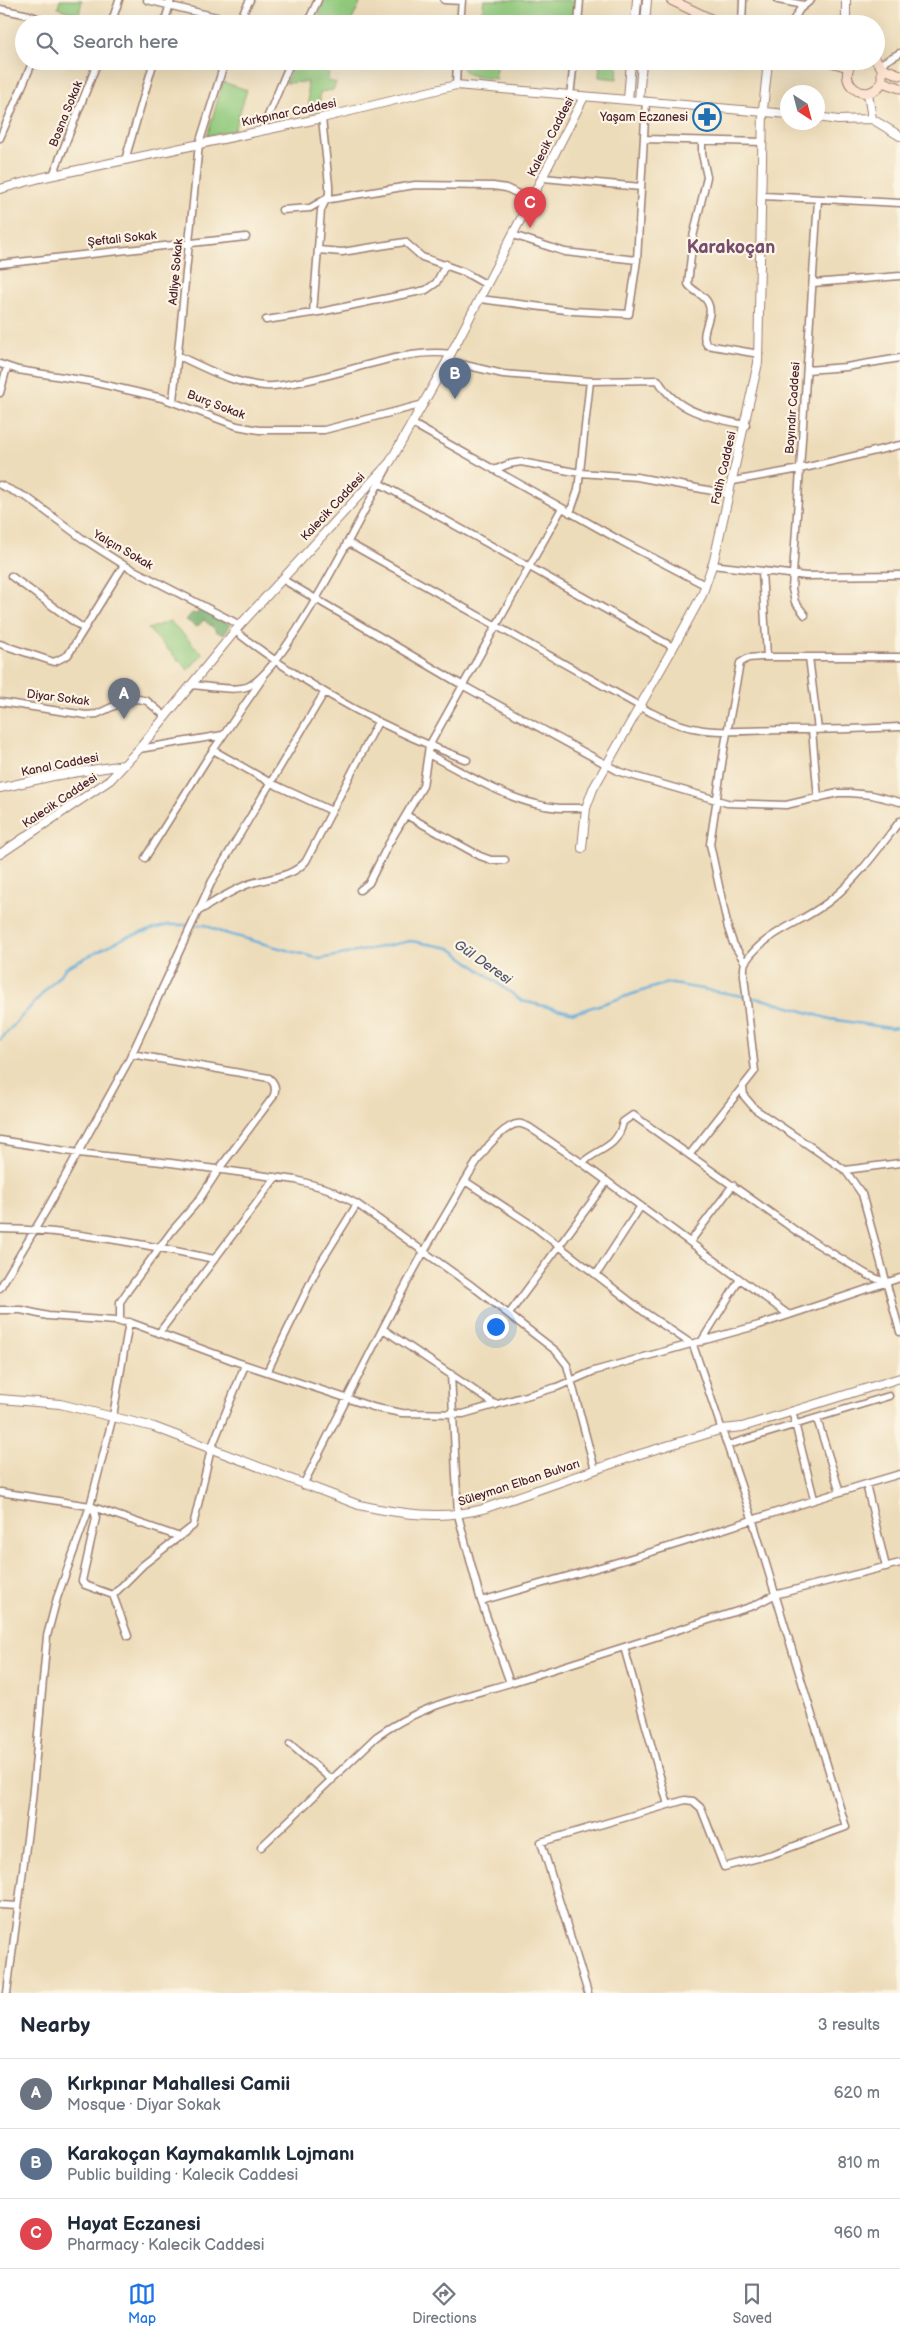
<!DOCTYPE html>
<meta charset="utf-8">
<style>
:root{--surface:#fff;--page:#f2f2f3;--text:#1f2937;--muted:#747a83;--line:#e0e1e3;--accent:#1a73e8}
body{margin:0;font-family:"Balsamiq Sans",sans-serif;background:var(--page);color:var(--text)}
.compass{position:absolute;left:780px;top:85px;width:45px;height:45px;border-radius:50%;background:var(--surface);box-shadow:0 5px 20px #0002;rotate:144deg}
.you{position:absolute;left:495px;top:1326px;width:18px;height:18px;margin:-12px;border:4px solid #fff;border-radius:50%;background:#1a73e8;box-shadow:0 0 0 8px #1a73e833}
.badge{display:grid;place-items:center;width:32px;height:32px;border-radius:50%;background:var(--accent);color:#fff;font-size:16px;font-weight:700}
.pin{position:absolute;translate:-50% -41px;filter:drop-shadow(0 1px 2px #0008)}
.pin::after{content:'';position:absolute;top:26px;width:18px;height:15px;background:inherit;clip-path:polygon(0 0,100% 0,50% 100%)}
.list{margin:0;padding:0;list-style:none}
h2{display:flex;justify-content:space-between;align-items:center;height:65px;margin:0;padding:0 20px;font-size:21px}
h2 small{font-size:16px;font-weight:400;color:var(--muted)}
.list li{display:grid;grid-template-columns:32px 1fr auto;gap:15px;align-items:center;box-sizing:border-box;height:70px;padding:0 20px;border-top:1px solid var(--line)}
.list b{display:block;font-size:19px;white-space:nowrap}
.list p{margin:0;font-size:16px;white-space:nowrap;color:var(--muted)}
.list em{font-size:16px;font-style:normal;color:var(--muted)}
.icon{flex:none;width:28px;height:28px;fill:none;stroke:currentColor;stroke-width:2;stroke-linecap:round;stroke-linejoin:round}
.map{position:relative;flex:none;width:900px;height:1993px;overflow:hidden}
.search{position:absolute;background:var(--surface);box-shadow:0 5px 20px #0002;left:15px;right:15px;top:15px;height:55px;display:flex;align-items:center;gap:12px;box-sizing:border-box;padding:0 18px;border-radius:28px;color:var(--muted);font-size:19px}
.sheet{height:275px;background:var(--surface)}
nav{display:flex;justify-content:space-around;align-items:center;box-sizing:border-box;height:70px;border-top:1px solid var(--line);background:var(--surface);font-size:14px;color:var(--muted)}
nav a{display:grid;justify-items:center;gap:2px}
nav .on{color:var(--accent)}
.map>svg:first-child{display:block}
.green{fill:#90c97c;stroke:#6d7454}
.forest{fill:#74ad6c;stroke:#5f664c}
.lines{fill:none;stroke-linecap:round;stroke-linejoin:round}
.stream{stroke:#60acd9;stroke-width:2.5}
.minor-casing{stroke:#9c7e72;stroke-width:9}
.tertiary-casing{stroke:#9c7e72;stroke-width:10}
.secondary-casing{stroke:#9c7e72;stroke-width:11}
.minor{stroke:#fff;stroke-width:6}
.tertiary{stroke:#fff;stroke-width:8}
.secondary{stroke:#fde4d1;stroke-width:9}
.labels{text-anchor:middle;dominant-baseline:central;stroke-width:4.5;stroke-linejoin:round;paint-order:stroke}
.street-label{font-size:12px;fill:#4a1f2b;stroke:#fcf5e5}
.poi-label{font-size:12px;fill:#4a1f2b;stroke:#fcf5e5;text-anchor:end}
.water-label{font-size:14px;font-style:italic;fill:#535771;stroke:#fcf5e5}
.district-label{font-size:18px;font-weight:bold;fill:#784e6f;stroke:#fcf5e5}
</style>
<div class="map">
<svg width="900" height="1993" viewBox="0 0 900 1993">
<rect width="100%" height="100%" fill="#fcf5e5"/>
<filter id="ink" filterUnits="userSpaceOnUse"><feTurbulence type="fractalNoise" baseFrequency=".02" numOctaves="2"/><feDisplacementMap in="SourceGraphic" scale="10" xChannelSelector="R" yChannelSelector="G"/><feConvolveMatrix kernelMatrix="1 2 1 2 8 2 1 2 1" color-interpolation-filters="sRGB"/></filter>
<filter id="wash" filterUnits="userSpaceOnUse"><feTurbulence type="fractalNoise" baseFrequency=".0096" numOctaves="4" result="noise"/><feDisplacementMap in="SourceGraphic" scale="20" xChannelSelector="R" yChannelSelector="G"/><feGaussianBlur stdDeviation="1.12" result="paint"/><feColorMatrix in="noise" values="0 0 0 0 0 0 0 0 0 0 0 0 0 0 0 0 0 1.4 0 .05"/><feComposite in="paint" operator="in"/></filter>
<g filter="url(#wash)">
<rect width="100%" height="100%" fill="#eddcb9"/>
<!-- green -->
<path class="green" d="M60,0H82L79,15L58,8Z
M325,0H356L361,1L350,24H333L318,14Z
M484,0H578L574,23L465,24L467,14L481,16Z
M295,61H329L328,81L336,83L333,90L320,92V111L310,113L307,82L286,83Z
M461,61H497L495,75L497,79C485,77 460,79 461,61Z
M600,61H618L617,79L599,77Z
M223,82L247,90L234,130L207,136Z
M170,621L203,654L188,670L148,629Z"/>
<!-- forest -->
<path class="forest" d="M200,608L231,625L224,635L215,631V629L204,620L197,627L186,620L192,613L197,614Z"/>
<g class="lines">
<!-- stream -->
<path class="stream" d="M0,1040L67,967L126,937L168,925H205L221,932L320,959L411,941L450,948L522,1001L574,1013L667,983L766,1000L830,1019L890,1028L900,1027"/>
</g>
</g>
<g filter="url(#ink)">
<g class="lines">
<defs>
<path id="minor" d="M147,0L237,22
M444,0L462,1
M778,0L804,5
M0,9L29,15L53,24
M111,24L119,0
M164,24L171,0
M237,24L250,0
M307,24L318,0
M460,24L462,0
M578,24L580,0
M742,24L743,0
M791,24L800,9L811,0
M880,64L900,53
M456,85L457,61
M570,96L574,61
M262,130L291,61
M0,138L33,61
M644,139L763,142
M702,141V154L707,177L693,237L688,284C693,292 704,294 708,303C715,317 698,333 707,345L759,354
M125,160L154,61
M53,175L98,61
M543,178L641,187
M763,196L900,203
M282,210L310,208L324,200L415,185L493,186L506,188L531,200
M513,235L565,252L637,260
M318,250L342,252L405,242L422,257L464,272L487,285
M0,264L246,237
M813,283L900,276
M480,299L573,311L629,314L637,260L646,101
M313,313L321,210L329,194V185L322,118
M266,320L325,311L426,290L436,283L446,264
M179,356C206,369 235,384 265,386C276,387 288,384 299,382C345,374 407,347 451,354
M448,361L503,374L590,381L578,490L570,513
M0,364L18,370L88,381L162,398L237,426L259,430H324L424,404
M807,370L846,367L900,358
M590,381L658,380C677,413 712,418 746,425
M0,393L7,367
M173,401L199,144L225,61
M413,424L621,541L705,585
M494,470L509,464L521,462L580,473L637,477L729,494
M733,481L800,469L900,445
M379,483L673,647
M0,485L28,498L83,539L124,565L240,625
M347,542L650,712C701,739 731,730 785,730C823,730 861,729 900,727
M712,565L806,576L900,575
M762,571L767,657
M11,576L84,629
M282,579L462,685L620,772L727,803L786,805L838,793H850L872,795L900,802
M805,615L795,602L792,589L818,200
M235,631C306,686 383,729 467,760
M0,644L54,662L68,655L124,565
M809,657L818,730
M192,685C206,686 236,692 249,686C287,667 363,512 387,468
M0,702L86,715L97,714L127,700L139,699L147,701L165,716
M812,730L818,799
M139,749L223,735
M213,750L271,783L332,811
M428,754C461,771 501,796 536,804C553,809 569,808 586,808
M406,815L480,856L491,860H505
M145,858L207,759L263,678
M360,890L369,883L388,845L423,786L429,746L562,508
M199,911C214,902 229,892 246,885C267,877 291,879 306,861L378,722
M745,963L733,943L728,928L710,844L725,744L740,663L748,658L761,657H900
M743,1086L744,1096L755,1109L845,1170L862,1194L900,1332
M0,1140L78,1153L171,1163L296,1180L328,1189L357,1204L472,1286L556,1351L567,1365L595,1470
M690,1154L755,1071L744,976C744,972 743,965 746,961C766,931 805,922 832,899C859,877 879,848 900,821
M582,1163C600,1147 617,1149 623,1122L633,1115L799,1233L868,1275L887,1283
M845,1170L900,1163
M465,1181L532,1225L644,1312L693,1345L752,1518L846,1827L773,1854L724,1867L701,1808L693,1801L685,1800L541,1842L588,1993
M0,1229C72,1230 144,1244 214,1259
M690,1242L733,1185
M596,1275L641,1206
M0,1288L47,1209L129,1060L212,881L324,693
M0,1310H21L48,1316L129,1322L237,1362L376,1408L402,1413L463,1414L557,1387L594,1371L759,1325L900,1278
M509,1314L607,1181
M120,1322V1302L129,1289L172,1231L199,1200L219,1169L273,1097C277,1089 275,1083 269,1078L131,1054
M383,1329L496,1405
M159,1333L276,1177
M701,1342L740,1279
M267,1372L318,1267L357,1204
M451,1374L458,1515L481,1601L510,1683L624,1647L668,1805
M792,1411L814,1499
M817,1419L840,1492
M728,1445L889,1396
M866,1484L886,1567
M303,1485C351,1392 396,1297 450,1207C465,1182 485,1140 511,1126C518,1122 522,1124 529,1127L582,1163L789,1315
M0,1492L90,1506L180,1537
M93,1507L96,1518L82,1581L85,1585L113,1595
M113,1595L143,1565L193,1526L211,1449L245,1365
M113,1595L128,1636
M481,1601C559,1578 638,1558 715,1532C776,1512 838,1492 900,1474
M624,1647L753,1606L774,1595L900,1563
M290,1744L332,1780
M261,1847L376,1737C417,1707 462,1697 510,1683
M0,1905L18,1906
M7,1993L32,1800L47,1636L57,1598L90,1506L113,1416L129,1322"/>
<path id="tertiary" d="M635,24L637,0
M645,24L647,0
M846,24V0
M868,93L872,119
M628,100L631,61
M639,100L642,61
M818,117L838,120L872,119
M872,119L900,136
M0,189L40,178L322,118L456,85L788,114
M0,788L53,776L124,765
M582,848L586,808L593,789L683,630L702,595L714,560L758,363L763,110L768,61
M0,854L110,780L139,749L240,625L390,462L445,365L584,97
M0,1399L60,1404L154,1427L359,1505C400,1514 442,1520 483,1509L640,1454L723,1429L742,1427L900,1378"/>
<path id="secondary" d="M671,0L721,24
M828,61L848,67
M853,61C834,83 868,107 882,82V68L876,60
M882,68L900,75
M882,82L900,88"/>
</defs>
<!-- minor casing -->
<use href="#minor" class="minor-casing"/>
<!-- tertiary casing -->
<use href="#tertiary" class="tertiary-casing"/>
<!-- secondary casing -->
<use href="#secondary" class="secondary-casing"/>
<!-- minor -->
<use href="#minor" class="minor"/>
<!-- tertiary -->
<use href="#tertiary" class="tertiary"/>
<!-- secondary -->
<use href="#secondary" class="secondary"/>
</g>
</g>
<!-- icons -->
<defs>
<symbol id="pharmacy-ring" viewBox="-11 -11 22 22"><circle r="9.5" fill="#fcf5e5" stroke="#1f6fb2" stroke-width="1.5"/><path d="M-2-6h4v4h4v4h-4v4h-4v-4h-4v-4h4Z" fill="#1f6fb2"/></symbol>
</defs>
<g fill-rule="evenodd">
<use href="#pharmacy-ring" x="691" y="101" width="32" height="32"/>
</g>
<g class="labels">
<!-- street labels -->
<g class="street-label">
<text transform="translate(289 113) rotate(-12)">Kırkpınar Caddesi</text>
<text transform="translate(66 114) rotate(-68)">Bosna Sokak</text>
<text transform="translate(551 137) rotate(-63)">Kalecik Caddesi</text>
<text transform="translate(122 239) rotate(-6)">Şeftali Sokak</text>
<text transform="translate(176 272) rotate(-85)">Adliye Sokak</text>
<text transform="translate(216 405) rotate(21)">Burç Sokak</text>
<text transform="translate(793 408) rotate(-86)">Bayındır Caddesi</text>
<text transform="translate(724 468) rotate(-77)">Fatih Caddesi</text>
<text transform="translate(333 507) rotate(-47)">Kalecik Caddesi</text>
<text transform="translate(123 550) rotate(30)">Yalçın Sokak</text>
<text transform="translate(58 698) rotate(7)">Diyar Sokak</text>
<text transform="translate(60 765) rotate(-11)">Kanal Caddesi</text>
<text transform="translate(60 801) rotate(-34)">Kalecik Caddesi</text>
<text transform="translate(519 1483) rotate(-18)">Süleyman Elban Bulvarı</text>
</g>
<!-- poi labels -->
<g class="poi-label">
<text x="688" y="117">Yaşam Eczanesi</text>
</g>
<!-- water labels -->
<g class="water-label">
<text transform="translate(483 962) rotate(35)">Gül Deresi</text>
</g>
<!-- district labels -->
<g class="district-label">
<text x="731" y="247">Karakoçan</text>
</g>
</g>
</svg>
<svg class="compass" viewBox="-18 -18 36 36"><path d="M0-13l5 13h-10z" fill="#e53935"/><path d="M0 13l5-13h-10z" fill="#747a83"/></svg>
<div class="you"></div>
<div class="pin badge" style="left:124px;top:719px;background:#6b7280">A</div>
<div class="pin badge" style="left:455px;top:399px;background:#5c6f8a">B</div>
<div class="pin badge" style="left:530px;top:228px;background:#e0444e">C</div>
<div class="search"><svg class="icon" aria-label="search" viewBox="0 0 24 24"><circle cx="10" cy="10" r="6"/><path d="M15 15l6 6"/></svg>Search here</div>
</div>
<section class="sheet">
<h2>Nearby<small>3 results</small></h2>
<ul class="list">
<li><span class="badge" style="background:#6b7280">A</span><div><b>Kırkpınar Mahallesi Camii</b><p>Mosque · Diyar Sokak</p></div><em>620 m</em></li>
<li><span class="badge" style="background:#5c6f8a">B</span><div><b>Karakoçan Kaymakamlık Lojmanı</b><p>Public building · Kalecik Caddesi</p></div><em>810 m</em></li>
<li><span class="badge" style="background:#e0444e">C</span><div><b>Hayat Eczanesi</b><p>Pharmacy · Kalecik Caddesi</p></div><em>960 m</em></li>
</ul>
</section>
<nav>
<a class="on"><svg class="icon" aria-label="map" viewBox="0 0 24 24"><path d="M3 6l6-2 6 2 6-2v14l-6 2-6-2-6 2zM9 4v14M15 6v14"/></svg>Map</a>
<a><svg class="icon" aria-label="directions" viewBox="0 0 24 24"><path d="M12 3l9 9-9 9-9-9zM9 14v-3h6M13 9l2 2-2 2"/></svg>Directions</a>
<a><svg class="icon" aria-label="saved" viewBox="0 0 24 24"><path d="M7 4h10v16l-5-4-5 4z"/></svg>Saved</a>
</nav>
